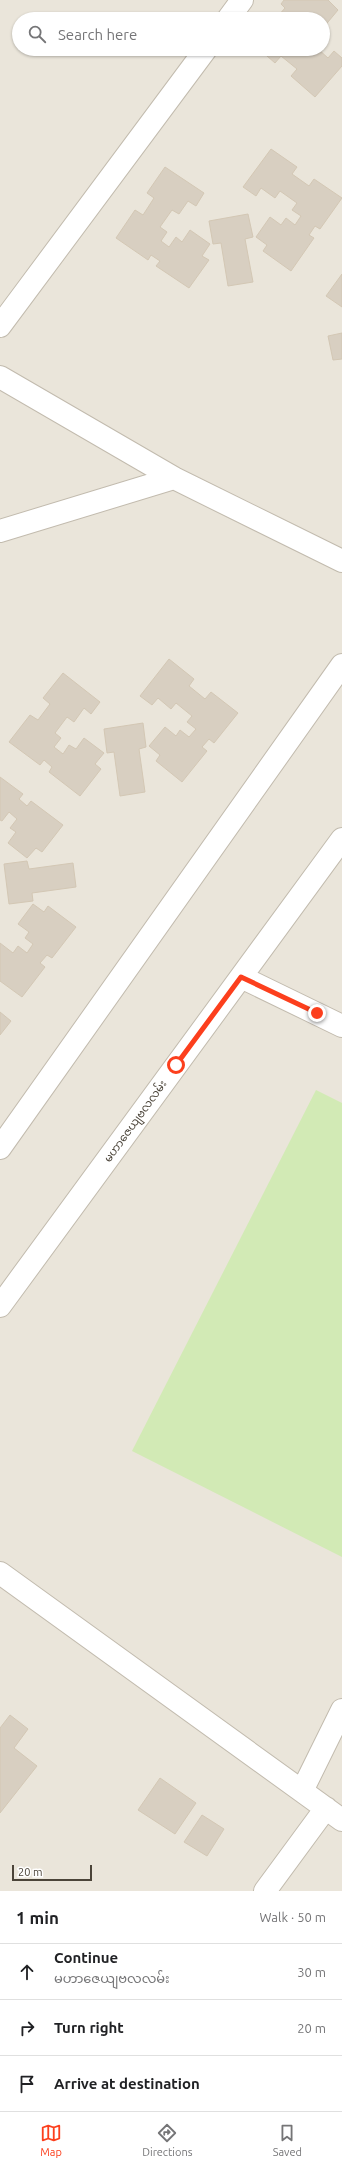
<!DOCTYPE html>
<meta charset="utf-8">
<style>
:root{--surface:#fff;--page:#f6f6f6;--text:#202124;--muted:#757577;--line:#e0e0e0;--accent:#fc3f1d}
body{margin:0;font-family:Ubuntu,"Noto Sans Myanmar",sans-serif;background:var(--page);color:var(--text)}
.scale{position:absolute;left:12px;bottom:10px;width:80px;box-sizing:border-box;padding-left:4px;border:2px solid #4b4439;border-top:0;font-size:11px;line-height:14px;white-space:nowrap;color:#4b4439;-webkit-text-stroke:3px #fff;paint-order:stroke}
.stop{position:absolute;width:12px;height:12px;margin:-9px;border:3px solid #fc3f1d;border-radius:50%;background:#fff}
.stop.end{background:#fc3f1d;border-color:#fff;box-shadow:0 1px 4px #0008}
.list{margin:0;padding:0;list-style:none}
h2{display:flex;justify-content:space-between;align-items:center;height:52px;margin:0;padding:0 16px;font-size:17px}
h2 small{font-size:13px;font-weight:400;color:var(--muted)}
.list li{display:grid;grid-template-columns:26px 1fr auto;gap:12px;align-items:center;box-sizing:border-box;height:56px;padding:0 16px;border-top:1px solid var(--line)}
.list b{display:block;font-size:15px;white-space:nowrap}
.list p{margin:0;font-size:13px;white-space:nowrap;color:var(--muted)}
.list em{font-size:13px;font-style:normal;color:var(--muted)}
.icon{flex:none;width:22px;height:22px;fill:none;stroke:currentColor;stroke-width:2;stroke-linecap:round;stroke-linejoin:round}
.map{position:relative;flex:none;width:342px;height:1891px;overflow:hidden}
.search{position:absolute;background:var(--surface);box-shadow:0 1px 3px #0004;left:12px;right:12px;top:12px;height:44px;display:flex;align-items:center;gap:10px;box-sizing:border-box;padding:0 14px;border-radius:22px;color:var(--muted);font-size:15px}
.sheet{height:220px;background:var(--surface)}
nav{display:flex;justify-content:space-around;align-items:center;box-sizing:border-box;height:56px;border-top:1px solid var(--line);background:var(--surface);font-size:11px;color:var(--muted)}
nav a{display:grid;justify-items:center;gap:2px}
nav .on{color:var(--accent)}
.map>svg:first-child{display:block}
.residential{fill:#eae5da;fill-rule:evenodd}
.green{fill:#d2eab5}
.building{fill:#d8cfc1;stroke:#d3c7b4}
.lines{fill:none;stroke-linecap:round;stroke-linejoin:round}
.minor-casing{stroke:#c2bbae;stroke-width:24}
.minor{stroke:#fff;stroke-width:22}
.route{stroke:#fc3f1d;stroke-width:5}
.labels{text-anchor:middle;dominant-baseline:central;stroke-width:3.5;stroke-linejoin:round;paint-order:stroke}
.street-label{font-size:11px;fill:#4b4439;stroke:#fff}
</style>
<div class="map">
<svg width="342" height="1891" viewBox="0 0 342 1891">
<rect width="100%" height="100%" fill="#f6f3ec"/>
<!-- residential -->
<path class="residential" d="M0,0H342V1891H0ZM19,19H323V49H19Z"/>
<!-- green -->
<path class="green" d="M316,1090L342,1103V1557L132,1451Z"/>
<!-- building -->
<path class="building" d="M284,0H328L338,10L323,28V19H267L274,12L278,16L285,8L281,4Z
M259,49H305L310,53L314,49H318L328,58L334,51L342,58V66L315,97L291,76L297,69L281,56L275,63Z
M271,149L297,167L292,174L309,186L314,179L342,198L320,229L315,226L309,235L314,238L291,271L263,251L267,245L256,237L270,217L281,225L286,218L295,225L301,216L292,210L297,203L280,191L275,198L261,188L256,196L243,187Z
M165,167L204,193L196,206L188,201L179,214L172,210L160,227L167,232L161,241L169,247L176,237L182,242L190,230L210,244L202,256L209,260L189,288L156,266L160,261L151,255L148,260L116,238L135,210L143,215L154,198L147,193Z
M248,214L253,237L245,239L253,282L228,286L221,243L213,244L209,221Z
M342,274V307L326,296Z
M342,333V359L333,360L328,336Z
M169,659L194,679L189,686L205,699L211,692L238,713L214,743L209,739L202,747L207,751L182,782L156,761L160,755L149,746L165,727L176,736L180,730L189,737L196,729L187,722L192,716L176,703L171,709L158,698L152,705L140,696Z
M63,673L100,702L91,714L84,708L74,722L67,717L55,733L61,738L54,747L63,754L69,745L76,749L84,738L104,753L95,764L101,769L80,796L49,772L52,767L44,760L40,765L9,742L30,715L38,720L50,704L43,698Z
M143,723L146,747L139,749L145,792L120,796L114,752L107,753L104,729Z
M0,777L23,794L19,799L27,806L31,801L63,825L42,852L36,848L27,858L8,843L16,832L10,828L17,819L9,812L2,821L0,820Z
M27,861L29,869L73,863L76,887L32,893L33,901L9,904L4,864Z
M33,904L44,912L48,906L76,927L52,958L47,955L40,963L45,967L22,997L0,981V943L13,953L18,946L27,953L33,944L25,938L29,932L18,924Z
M0,1012L11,1021L0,1035Z
M10,1715L28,1729L14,1748L37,1766L0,1813V1728Z
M160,1778L196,1803L175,1834L138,1810Z
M202,1815L224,1829L207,1856L184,1842Z"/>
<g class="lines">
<defs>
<path id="minor" d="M228,19L242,0
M0,326L206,49
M0,377L174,478L342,561
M0,531L174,478
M241,977L342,1026
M0,1148L342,665
M0,1306L342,839
M0,1573L342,1820
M302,1791L342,1710
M265,1891L326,1808"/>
</defs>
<!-- minor casing -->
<use href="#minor" class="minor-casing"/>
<!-- minor -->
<use href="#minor" class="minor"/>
</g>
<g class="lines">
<!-- route -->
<path class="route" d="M176,1065L241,977L317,1013"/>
</g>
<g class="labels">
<!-- street labels -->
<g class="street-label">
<text transform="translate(135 1121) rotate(-54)">မဟာဇေယျဗလလမ်း</text>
</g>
</g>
</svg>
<div class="scale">20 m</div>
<div class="stop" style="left:176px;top:1065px"></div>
<div class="stop end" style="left:317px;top:1013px"></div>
<div class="search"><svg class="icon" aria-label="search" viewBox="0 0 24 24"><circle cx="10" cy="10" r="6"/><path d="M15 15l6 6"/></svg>Search here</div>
</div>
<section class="sheet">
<h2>1 min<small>Walk · 50 m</small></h2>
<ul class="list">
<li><svg class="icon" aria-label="ahead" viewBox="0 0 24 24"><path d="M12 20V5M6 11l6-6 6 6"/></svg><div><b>Continue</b><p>မဟာဇေယျဗလလမ်း</p></div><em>30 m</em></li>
<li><svg class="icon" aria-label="right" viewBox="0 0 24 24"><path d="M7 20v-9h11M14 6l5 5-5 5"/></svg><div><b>Turn right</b></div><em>20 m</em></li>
<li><svg class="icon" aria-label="arrive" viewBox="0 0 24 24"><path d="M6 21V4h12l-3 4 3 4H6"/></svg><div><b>Arrive at destination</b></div></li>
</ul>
</section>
<nav>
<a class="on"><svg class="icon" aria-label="map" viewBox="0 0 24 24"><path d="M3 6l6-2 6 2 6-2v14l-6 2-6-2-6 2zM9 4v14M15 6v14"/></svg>Map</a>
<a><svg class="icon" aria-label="directions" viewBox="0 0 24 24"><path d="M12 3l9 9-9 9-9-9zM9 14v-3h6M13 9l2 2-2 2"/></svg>Directions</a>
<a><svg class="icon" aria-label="saved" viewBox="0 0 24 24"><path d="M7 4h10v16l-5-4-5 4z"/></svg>Saved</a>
</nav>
